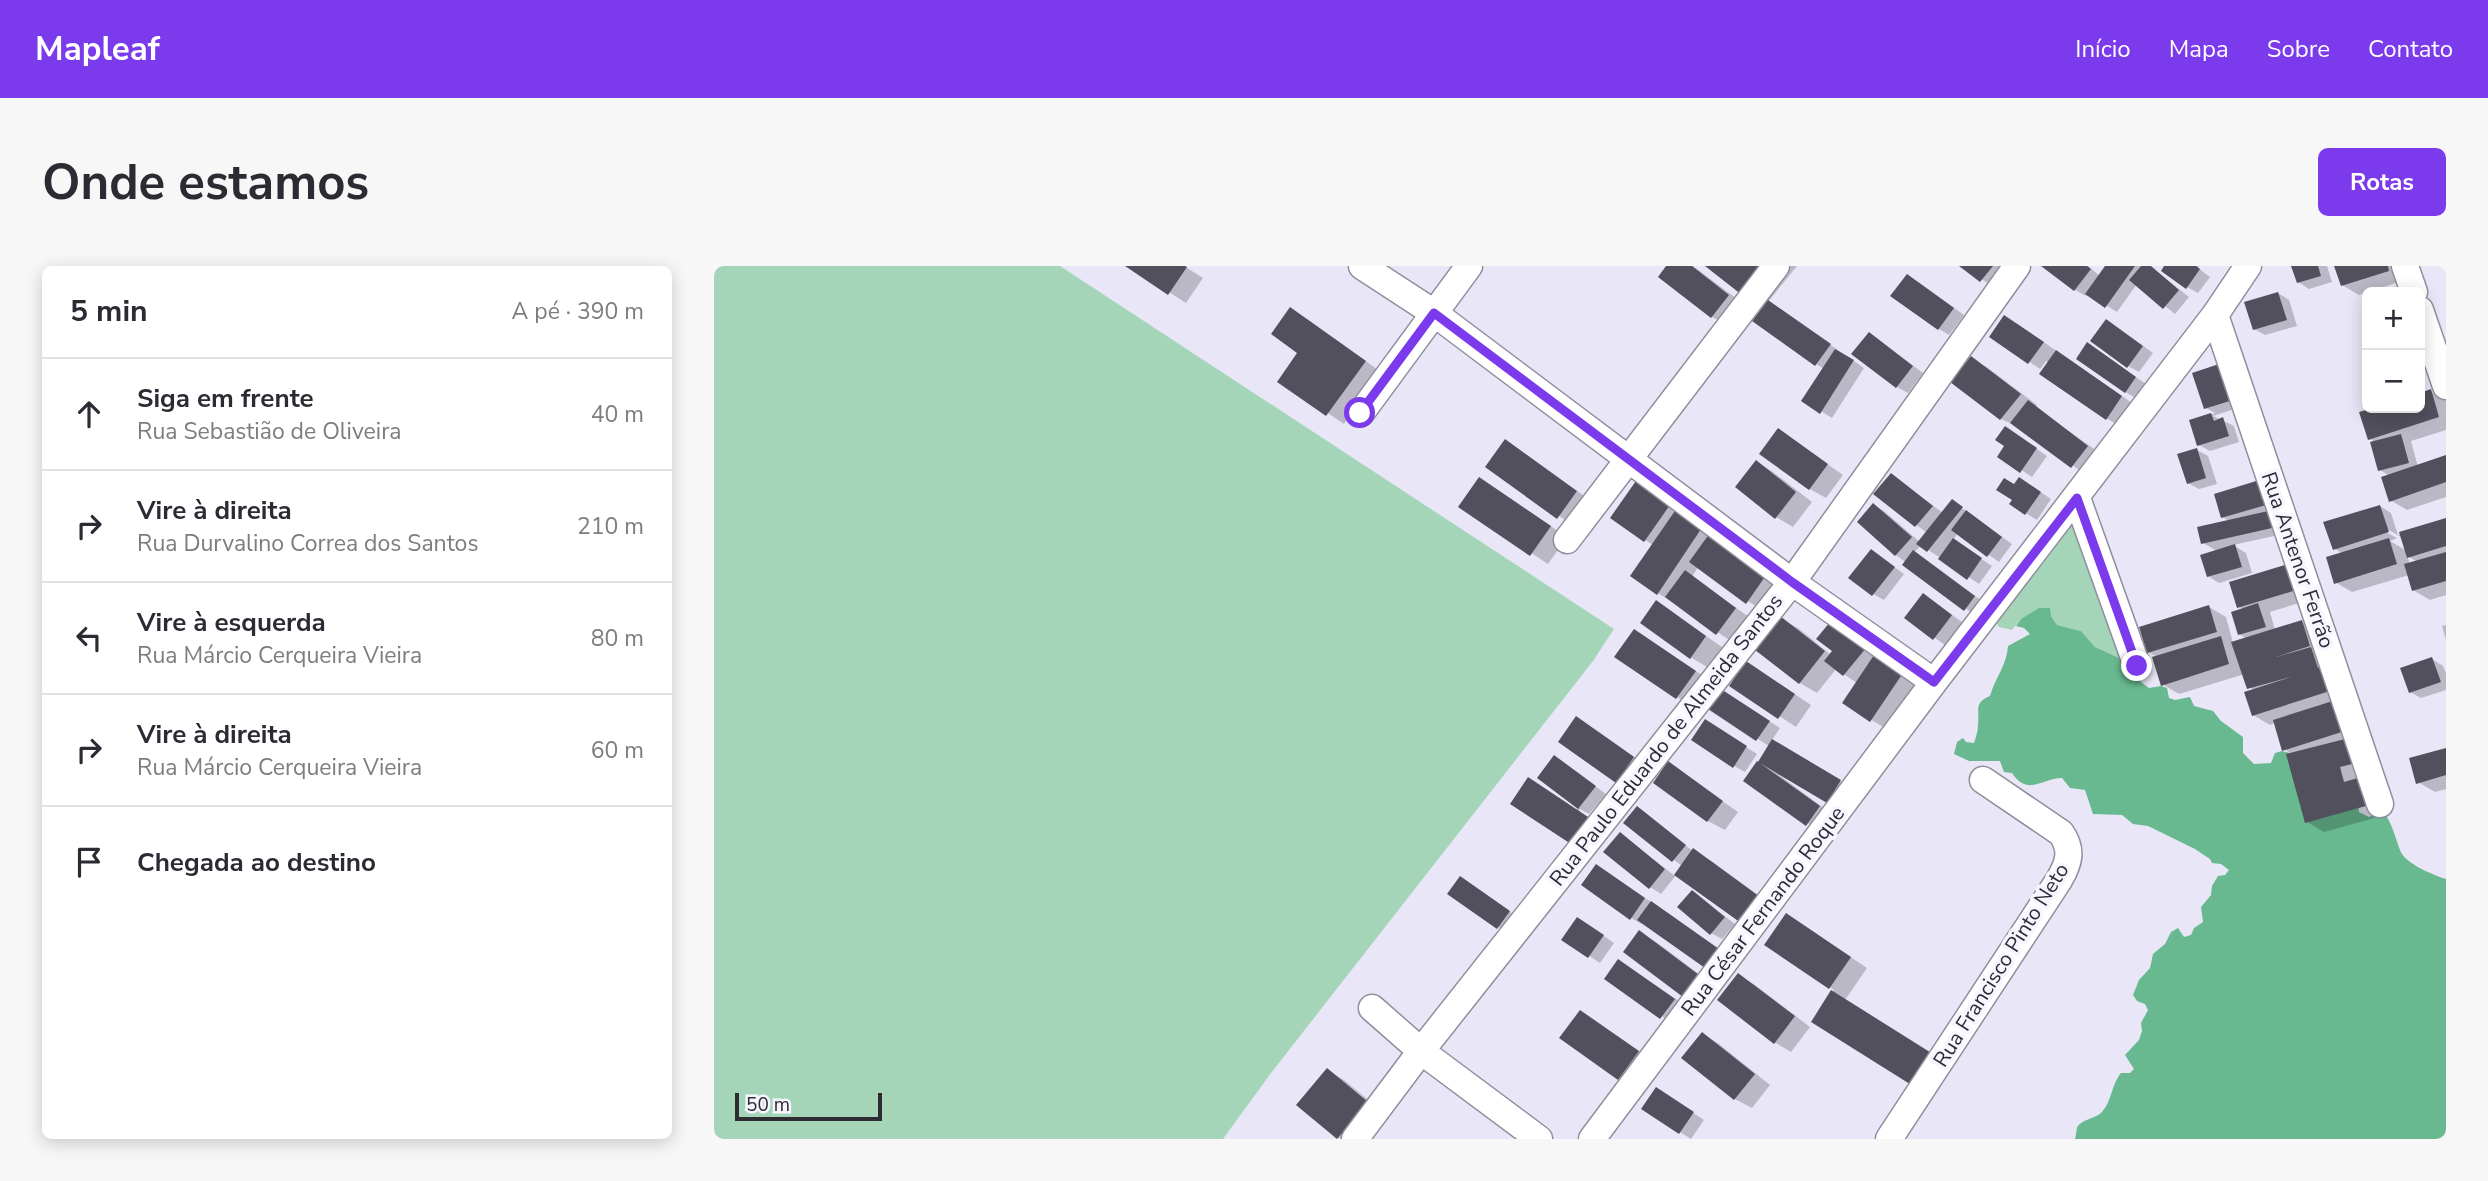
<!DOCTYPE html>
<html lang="pt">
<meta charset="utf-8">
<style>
:root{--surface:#fff;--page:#f7f7f7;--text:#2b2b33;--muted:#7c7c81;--line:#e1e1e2;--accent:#7c3aed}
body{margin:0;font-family:"Nunito Sans",sans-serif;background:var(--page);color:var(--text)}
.controls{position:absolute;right:21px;top:21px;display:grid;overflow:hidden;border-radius:10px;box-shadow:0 4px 18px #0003}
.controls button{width:63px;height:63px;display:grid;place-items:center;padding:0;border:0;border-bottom:2px solid var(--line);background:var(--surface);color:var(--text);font:35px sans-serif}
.scale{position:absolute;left:21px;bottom:18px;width:147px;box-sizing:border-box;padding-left:7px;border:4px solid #2e2c33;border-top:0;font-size:19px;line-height:24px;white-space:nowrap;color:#2e2c33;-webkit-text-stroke:5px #f7f5ff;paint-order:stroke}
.stop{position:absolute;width:21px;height:21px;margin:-16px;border:5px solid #7c3aed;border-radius:50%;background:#fff}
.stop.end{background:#7c3aed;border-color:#fff;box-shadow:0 2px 7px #0008}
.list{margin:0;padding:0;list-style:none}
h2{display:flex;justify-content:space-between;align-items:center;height:91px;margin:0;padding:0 28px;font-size:30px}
h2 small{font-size:23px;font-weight:400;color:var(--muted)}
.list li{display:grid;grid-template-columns:46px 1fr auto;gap:21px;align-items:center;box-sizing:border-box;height:112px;padding:0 28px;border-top:2px solid var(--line)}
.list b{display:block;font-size:26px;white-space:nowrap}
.list p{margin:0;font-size:23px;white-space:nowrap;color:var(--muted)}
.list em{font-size:23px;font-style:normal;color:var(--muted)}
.icon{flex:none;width:38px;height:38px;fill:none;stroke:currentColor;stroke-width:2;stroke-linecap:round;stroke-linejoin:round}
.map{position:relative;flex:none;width:1732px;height:873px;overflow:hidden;border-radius:10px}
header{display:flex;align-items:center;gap:42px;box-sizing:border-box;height:98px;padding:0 35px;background:var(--accent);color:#fff}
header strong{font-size:33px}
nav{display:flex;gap:38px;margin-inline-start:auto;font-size:24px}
.intro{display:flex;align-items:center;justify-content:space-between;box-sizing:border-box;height:168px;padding:0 42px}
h1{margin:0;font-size:49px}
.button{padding:18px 32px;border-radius:10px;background:var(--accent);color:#fff;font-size:24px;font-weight:700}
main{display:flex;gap:42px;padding:0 42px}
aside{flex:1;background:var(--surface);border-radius:10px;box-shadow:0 4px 18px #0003}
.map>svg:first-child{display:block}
.green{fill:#a4d5b9}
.forest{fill:#68b98f}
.shadow{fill:#0003;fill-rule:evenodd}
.building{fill:#53505e}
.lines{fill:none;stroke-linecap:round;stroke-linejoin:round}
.minor-casing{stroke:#908e9d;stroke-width:29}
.minor{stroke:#fff;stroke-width:26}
.route{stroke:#7c3aed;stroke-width:9}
.labels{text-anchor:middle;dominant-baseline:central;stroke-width:7;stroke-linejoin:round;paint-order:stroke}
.street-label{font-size:21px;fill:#2e2c33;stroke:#f7f5ff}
</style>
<header>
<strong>Mapleaf</strong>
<nav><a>Início</a><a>Mapa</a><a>Sobre</a><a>Contato</a></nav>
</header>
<div class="intro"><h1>Onde estamos</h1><a class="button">Rotas</a></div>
<main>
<aside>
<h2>5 min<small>A pé · 390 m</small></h2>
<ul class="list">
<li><svg class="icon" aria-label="ahead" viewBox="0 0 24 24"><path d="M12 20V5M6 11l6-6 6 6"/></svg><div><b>Siga em frente</b><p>Rua Sebastião de Oliveira</p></div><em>40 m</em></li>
<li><svg class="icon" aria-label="right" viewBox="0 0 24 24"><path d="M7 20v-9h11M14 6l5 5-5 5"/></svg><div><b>Vire à direita</b><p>Rua Durvalino Correa dos Santos</p></div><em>210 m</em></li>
<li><svg class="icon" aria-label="left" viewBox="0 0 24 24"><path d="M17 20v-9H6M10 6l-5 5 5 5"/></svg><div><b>Vire à esquerda</b><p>Rua Márcio Cerqueira Vieira</p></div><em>80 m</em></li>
<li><svg class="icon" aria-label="right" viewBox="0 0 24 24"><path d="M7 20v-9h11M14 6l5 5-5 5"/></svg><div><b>Vire à direita</b><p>Rua Márcio Cerqueira Vieira</p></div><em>60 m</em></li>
<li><svg class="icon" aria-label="arrive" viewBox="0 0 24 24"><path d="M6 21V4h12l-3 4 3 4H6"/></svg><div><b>Chegada ao destino</b></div></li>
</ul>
</aside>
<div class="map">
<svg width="1732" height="873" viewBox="0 0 1732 873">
<rect width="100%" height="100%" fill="#e9e7f7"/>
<!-- green -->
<path class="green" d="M0,0H346L900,363L879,395L557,807L509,873H0Z
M1363,232L1416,397L1381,381L1367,365L1343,359L1337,350L1307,353L1298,364L1285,361L1280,354Z"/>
<!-- forest -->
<path class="forest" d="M1325,342H1336L1337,350L1343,359L1367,365L1381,381L1416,397L1427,416L1435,422L1447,420L1453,422L1455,432L1461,434L1476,431L1480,440L1499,445L1507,455L1529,471V487L1540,498L1557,497L1561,487L1568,485L1580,488L1644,536L1645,546L1655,551L1662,547L1671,548C1679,560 1681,571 1686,584C1690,597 1719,609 1732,613V873H1361C1362,870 1362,866 1363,862C1366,854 1380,853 1387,847C1398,836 1397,819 1407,807H1416L1420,803L1411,789L1425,774L1428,765L1427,757L1434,744L1431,738L1423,735L1419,729L1425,714L1436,702L1439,688L1451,678L1457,666L1464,662L1470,671L1477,669L1480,662L1489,656L1487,641L1497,629L1498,620L1504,610L1511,609L1515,604L1507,598L1498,597L1496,593L1481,583L1434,560L1419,558L1408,549L1379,548L1371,524L1356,522L1348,512C1328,512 1314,531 1298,507L1290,506L1286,495H1255L1240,488L1243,476L1249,472L1252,476L1260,477C1262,471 1264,465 1264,459C1266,444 1259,437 1276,430C1281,412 1293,399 1294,380L1316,368L1310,362L1302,360L1307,353Z"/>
<!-- shadow -->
<path class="shadow" d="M414,0H470L489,12L472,37Z
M954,0H979L1031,39L1015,60L998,51L946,11Z
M993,0H1083L1054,36L1150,102L1118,152L1089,134L1110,103L1102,98L1051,40L1029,27Z
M1248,0H1296L1284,24Z
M1374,0L1386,10L1393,0H1436L1475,31L1461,48L1423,18L1403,46L1374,28L1372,30L1361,24L1331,1Z
M1452,0H1485L1484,2L1496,11L1484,27L1473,21Z
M1579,0H1613L1618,16L1595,23L1584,16Z
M1622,0H1687L1691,14L1645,29L1628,19Z
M1204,16L1250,49L1235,69L1225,63Z
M1564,27L1575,34L1583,60L1551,69L1540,63Z
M593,53L667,106L630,158L566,115L586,87Z
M1302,57L1424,141L1409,162L1392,152L1335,97L1332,95L1326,103L1277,70Z
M1404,62L1439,87L1425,106L1414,100Z
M1166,75L1209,107L1194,127L1183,121Z
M1385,85L1432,118L1422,132L1411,126Z
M1257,92L1274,102L1323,139L1321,141L1390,190L1375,211L1305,161L1287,153L1239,116Z
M1480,108L1533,139L1499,150L1520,160L1525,176L1496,185L1485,179L1477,156L1501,147L1492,142Z
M1716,125L1732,134V164L1697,175L1704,201L1732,191V231L1693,244L1676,234V210L1666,204L1662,177L1656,173L1648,147L1664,142H1706V129Z
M1064,164L1129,209L1112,232L1096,223Z
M1302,169L1333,190L1318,211L1286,190Z
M792,176L879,236L861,261L774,200Z
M1483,184L1494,190L1503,218L1485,223L1474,217Z
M1043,196L1059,206L1098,236L1079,261L1062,251Z
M1178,209L1229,247L1238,235L1298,278L1285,296L1244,267L1239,274L1278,300L1265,318L1207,279L1200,287L1271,337L1262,350L1182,289L1160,239L1171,246L1206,276L1213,267L1162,228Z
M766,213L853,271L834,298L746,240Z
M925,214L1071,316L1050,346L984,301L978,311L1038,353L1020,377L944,327L939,279L931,274Z
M1551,214L1578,266L1519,279L1532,287L1538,307L1505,317L1494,310L1503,285L1489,277L1516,256L1509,251Z
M1316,219L1337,233L1323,254L1297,238L1300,234L1301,220Z
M1666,240L1677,247L1684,269L1732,253V329L1716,334L1699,324L1695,309L1638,326L1621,316L1629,288L1620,282ZM1668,260L1687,271L1693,285L1676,275L1683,272L1666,263ZM1693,290L1704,296L1696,298Z
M1158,285L1190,308L1170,334L1159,328Z
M1581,298L1605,331L1556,346L1561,364L1588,356L1605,366L1658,506L1642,510L1643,514L1668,522L1675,548L1610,566L1593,556L1579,489L1570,483L1561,457L1556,459L1539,449L1540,424L1535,421L1531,408L1465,428L1448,418L1444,391L1434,386L1495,341L1512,351L1519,377L1533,373L1525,368L1530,344L1525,341Z
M943,336L1008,381L993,401L976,391Z
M1220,336L1248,356L1231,379L1192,352Z
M1067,353L1084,362L1117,389L1120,385L1166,382L1210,409L1174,464L1130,437L1143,417L1122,403L1103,427L1086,417L1043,383Z
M1732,359V374L1728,360Z
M937,375L998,416L980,442L902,391Z
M1718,393L1729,400L1732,407V424L1707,432L1696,426Z
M1049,407L1097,439L1082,461L1017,419Z
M1019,432L1066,462L1058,474L1142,525L1130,545L1066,507L1065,509L1122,551L1110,568L1031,515L1055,480L996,443Z
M879,462L936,502L920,525L846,476Z
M1002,462L1043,488L1031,506L1020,500Z
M1732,484V523L1721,526L1704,516L1697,493Z
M841,491L892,528L875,548L866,543L865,545L890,562L874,586L862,544L864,541Z
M955,498L1024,546L1011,564L994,555Z
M923,542L979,585L996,594L1062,642L963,608L947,628L936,621L906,568L961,610L968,600L911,557Z
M893,607L954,647L1020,694L930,656L928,658L917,652Z
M757,618L806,653L795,668L735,628Z
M978,626L1021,658L1008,673L997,667Z
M874,659L900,677L886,697L849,673Z
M1089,659L1153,702L1131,734L1099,755L1120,724L1052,678Z
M926,667L942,676L1001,720L911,686Z
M905,695L977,743L964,761L892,713Z
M1024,709L1041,719L1096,761L1077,786L1060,776Z
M866,746L941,796L922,822L848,771Z
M989,768L1005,778L1056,819L1038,842L1021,833Z
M613,804L630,814L669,846L647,873L624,872Z
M953,830L990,854L977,873L929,843Z"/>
<!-- building -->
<path class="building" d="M411,0H471L473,1L454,29Z
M952,0H978L1015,29L997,52L944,11Z
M991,0H1050L1028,29Z
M1245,0H1279L1266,16Z
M1327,0H1373L1377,3L1360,25Z
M1391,0H1421L1391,42L1371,28Z
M1427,0H1437L1465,24L1449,43L1415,14Z
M1450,0H1482L1486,3L1472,23L1447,5Z
M1577,0H1604L1607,10L1583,17Z
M1620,0H1674L1675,5L1627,20Z
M1193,8L1240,42L1224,64L1176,30Z
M1564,26L1573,54L1539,64L1530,36Z
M1054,34L1117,78L1101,100L1038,55Z
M576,41L652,95L612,150L563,116L583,87L557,68Z
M1290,49L1330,76L1314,98L1275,71Z
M1392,53L1429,80L1413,102L1376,75Z
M1155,66L1199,100L1182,122L1137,88Z
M1373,76L1422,111L1411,127L1362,93Z
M1121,83L1140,94L1106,148L1087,135Z
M1342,84L1408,130L1392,154L1325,108Z
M1257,90L1307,128L1286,154L1236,116Z
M1511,96L1522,133L1490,143L1478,107Z
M1717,123L1725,151L1654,174L1645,146L1659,142H1706V127Z
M1314,134L1374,180L1357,202L1296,157Z
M1497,147L1500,155L1509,151L1515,170L1483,180L1475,154Z
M1291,160L1323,182L1306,207L1283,191L1290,180L1281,174Z
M1064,162L1114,198L1095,224L1045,188Z
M1687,168L1695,197L1664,205L1656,176Z
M791,173L863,225L843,253L771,201Z
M1483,182L1492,212L1473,218L1463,188Z
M1732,189V216L1675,236L1667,211Z
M1042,194L1082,226L1061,253L1021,221Z
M1177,207L1219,240L1201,261L1159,228Z
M765,211L837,260L816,290L744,241Z
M1305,211L1327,226L1311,249L1295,238L1298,234L1282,224L1290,212L1300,218Z
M924,212L958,236L930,276L896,252Z
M1552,212L1559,237L1507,252L1500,228Z
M1238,233L1249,241L1213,286L1202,278Z
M1159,237L1198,271L1181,290L1143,256Z
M965,239L991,257L943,329L916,310Z
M1666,239L1675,266L1619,284L1609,256Z
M1563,243L1567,260L1487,278L1483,261Z
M1252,244L1288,271L1273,291L1237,264Z
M1732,252V280L1693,292L1685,266Z
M998,264L1055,305L1032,338L975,296Z
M1239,272L1268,292L1253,314L1224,293Z
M1675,272L1683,298L1620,318L1612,291Z
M1521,278L1528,301L1493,311L1486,289Z
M1157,283L1181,301L1158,330L1134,312Z
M1199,284L1261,330L1250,345L1188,299Z
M1732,286V315L1698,325L1690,298Z
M1581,296L1589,322L1523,342L1515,316Z
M971,304L1022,342L1002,369L951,331Z
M1209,327L1238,349L1219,374L1190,352Z
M942,334L992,370L976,393L926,357Z
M1544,337L1552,361L1524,369L1517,346Z
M1495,339L1503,366L1433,387L1425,361Z
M1066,350L1111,385L1085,418L1041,384Z
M1588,354L1596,380L1562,391L1597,381L1604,402L1612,400L1619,424L1538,450L1530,426L1580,410L1533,423L1517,376Z
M1116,356L1157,376L1129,410L1110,395L1118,385L1102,373Z
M920,363L982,405L962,433L900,391Z
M1507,370L1515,398L1447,420L1438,391Z
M1166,380L1195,398L1156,456L1128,437Z
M1718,391L1727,416L1695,427L1686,402Z
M1032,395L1081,428L1064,453L1015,420Z
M1007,423L1056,455L1042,475L994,443Z
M1625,433L1634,464L1568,485L1559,454Z
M862,450L920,491L902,517L844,476Z
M991,453L1033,480L1019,502L977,474Z
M1635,472L1642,497L1626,501L1630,516L1651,510L1659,538L1591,557L1572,488Z
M1058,473L1127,514L1113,537L1044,496Z
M1732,482V509L1702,518L1695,492Z
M840,489L882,520L864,543L823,512Z
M954,495L1009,535L993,556L939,517Z
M1043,495L1106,540L1092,560L1029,515Z
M814,511L874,551L857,578L796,538Z
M923,540L972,579L958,596L909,557Z
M906,566L951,603L935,623L889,586Z
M979,582L1046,631L1027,657L960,609Z
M882,598L931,632L916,654L867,619Z
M746,610L796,645L783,663L733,628Z
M978,624L1011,651L996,669L963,641Z
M937,635L1005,683L991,702L923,654Z
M1072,647L1137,691L1115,723L1050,679Z
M863,651L890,669L874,692L847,674Z
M925,664L985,709L969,731L909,686Z
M904,693L961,733L946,753L890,713Z
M1024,707L1081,750L1060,778L1003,734Z
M1117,724L1219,788L1199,820L1097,756Z
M866,744L925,785L904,814L845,772Z
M988,766L1041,808L1020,834L967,792Z
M613,802L654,836L623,873L582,839Z
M942,821L980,846L965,868L927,843Z"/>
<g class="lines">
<defs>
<path id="minor" d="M648,0L720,47L1078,316L1220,416
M1691,0L1700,26
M1706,44L1732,120
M1501,49L1666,538
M647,147L755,0
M1363,232L1423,400
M853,274L1062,0
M658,742L707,785L825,873
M641,873L707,785L1078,316L1303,0
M878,873L1220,416L1501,49L1534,0
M1175,873L1345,614C1355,597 1359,584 1347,567L1269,514"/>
</defs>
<!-- minor casing -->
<use href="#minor" class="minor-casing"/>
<!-- minor -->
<use href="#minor" class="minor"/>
</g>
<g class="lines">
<!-- route -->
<path class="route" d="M646,147L720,47L1078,316L1220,416L1363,232L1423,400"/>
</g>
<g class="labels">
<!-- street labels -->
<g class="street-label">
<text transform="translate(1584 294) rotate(71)">Rua Antenor Ferrão</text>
<text transform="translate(952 474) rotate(-52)">Rua Paulo Eduardo de Almeida Santos</text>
<text transform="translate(1049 645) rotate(-53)">Rua César Fernando Roque</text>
<text transform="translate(1287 699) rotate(-58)">Rua Francisco Pinto Neto</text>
</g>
</g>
</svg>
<div class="controls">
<button>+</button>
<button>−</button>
</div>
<div class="scale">50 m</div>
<div class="stop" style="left:646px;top:147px"></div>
<div class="stop end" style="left:1423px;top:400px"></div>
</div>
</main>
